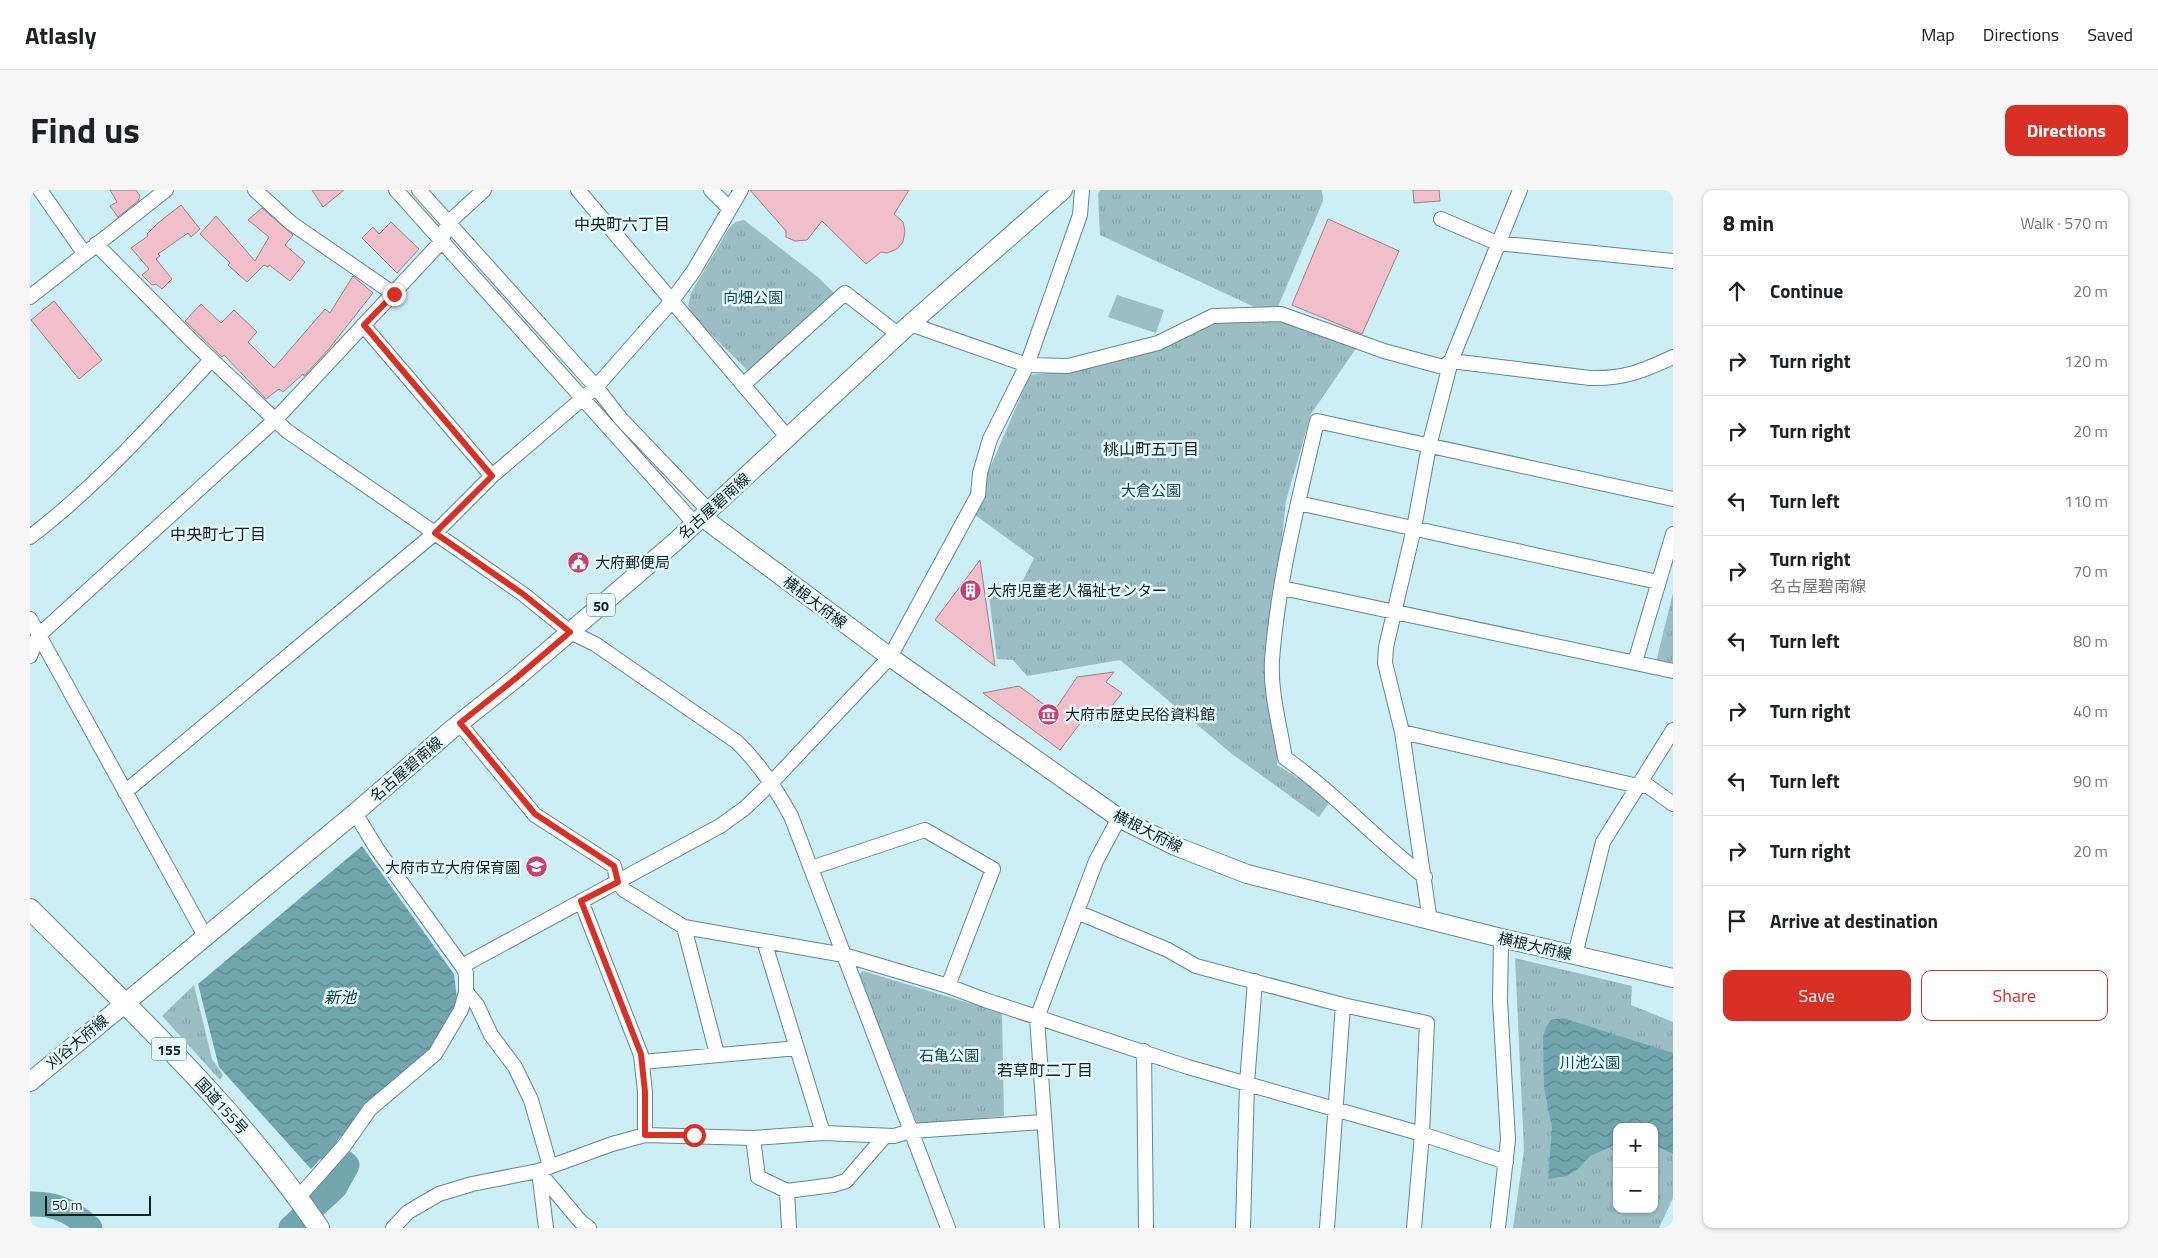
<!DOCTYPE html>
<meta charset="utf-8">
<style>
:root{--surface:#fff;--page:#f6f6f6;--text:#202124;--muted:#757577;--line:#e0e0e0;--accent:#d93025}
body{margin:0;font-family:"Titillium Web","Noto Sans JP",sans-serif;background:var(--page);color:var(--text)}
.controls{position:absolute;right:15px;bottom:15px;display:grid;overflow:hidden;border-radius:10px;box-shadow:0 1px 4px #0004}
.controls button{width:45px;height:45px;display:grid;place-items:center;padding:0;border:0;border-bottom:1px solid var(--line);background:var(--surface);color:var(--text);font:25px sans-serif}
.scale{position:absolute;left:15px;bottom:12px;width:106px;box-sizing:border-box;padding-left:5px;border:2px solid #111e21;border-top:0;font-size:14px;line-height:18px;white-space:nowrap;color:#111e21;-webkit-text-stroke:4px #e4fafd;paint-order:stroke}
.stop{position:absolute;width:15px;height:15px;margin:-11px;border:4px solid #d93025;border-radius:50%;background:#fff}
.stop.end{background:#d93025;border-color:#fff;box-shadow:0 1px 5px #0008}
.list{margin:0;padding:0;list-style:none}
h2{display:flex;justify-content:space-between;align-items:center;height:65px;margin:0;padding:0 20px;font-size:21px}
h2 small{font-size:16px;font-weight:400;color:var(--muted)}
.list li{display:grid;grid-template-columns:32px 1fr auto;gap:15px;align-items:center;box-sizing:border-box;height:70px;padding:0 20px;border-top:1px solid var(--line)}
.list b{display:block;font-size:19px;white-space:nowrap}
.list p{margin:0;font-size:16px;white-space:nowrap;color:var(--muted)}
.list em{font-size:16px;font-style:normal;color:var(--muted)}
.actions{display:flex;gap:10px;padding:15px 20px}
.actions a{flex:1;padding:11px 0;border:1px solid var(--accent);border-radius:10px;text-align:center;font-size:18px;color:var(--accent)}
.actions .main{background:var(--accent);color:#fff}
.icon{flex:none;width:28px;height:28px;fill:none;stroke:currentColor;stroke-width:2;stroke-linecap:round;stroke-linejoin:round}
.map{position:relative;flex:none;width:1643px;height:1038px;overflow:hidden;border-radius:10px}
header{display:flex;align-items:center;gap:30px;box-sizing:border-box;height:70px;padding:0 25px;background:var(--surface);border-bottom:1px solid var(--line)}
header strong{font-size:24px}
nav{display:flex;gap:28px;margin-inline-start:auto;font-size:18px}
.intro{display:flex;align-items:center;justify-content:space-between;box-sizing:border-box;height:120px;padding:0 30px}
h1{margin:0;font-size:35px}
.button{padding:12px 22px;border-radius:10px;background:var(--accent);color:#fff;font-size:18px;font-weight:700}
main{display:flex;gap:30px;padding:0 30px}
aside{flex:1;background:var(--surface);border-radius:10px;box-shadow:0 1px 4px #0004}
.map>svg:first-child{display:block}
.grass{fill:#9bbec4}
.park{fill:url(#park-tufts);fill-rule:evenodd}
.water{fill:url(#water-waves)}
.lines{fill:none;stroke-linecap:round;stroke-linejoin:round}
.river{stroke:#72a6af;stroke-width:25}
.building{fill:#f0bfc9;stroke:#9d7f85}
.minor-casing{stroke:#66868c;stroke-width:16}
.major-casing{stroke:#66868c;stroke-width:20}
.highway-casing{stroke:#66868c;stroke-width:22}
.minor{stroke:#fff;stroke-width:14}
.major{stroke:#fff;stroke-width:18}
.highway{stroke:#fff;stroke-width:20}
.route{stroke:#d93025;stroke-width:6}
.labels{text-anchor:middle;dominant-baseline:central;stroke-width:5;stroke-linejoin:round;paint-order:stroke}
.shield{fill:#e4fafd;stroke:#506063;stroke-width:1}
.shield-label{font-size:14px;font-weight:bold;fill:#111e21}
.park-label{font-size:15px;fill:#13444b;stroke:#e4fafd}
.street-label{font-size:15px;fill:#111e21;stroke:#e4fafd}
.poi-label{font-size:15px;fill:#111e21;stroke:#e4fafd;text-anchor:start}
.neighbourhood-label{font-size:16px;fill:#111e21;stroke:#e4fafd}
.water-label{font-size:16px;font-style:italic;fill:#03383f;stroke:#e4fafd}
</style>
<header>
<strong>Atlasly</strong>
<nav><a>Map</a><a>Directions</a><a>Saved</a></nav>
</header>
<div class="intro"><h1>Find us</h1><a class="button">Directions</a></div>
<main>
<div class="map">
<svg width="1643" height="1038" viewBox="0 0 1643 1038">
<defs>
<pattern id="park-tufts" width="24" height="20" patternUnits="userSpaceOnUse" patternTransform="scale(1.25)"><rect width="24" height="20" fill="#9bbec4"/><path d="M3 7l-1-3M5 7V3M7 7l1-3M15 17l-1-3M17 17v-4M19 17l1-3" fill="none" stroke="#84a3a8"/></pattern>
<pattern id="water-waves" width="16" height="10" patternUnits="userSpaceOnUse" patternTransform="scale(1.25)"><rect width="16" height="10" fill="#72a6af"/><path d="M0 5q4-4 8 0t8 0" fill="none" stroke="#5c878e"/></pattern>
</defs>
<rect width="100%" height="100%" fill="#cceff5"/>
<!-- grass -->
<path class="grass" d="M1087,105L1134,120L1126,143L1078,127Z"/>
<!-- park -->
<path class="park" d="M1071,0H1292L1293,11L1247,119L1235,122L1070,45L1068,3Z
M714,30L789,88L806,105L719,182L664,127L658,116L661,103L699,38L705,32Z
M1250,128L1327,157L1281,224L1256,311L1246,404L1249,549L1247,575L1302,609L1289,627L1202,564L1090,470L997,486L983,470L967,469L959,406L993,390L1004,368L941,322L1000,185L1038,181L1183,130Z
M1643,403V476L1626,472Z
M1485,768L1602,796L1601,815L1643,832V1008L1629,1038H1483L1494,960ZM1587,937H1624V1019H1587Z
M833,781L972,823L974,926L888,936L829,784Z
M164,795L182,869L193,885L190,890L132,826Z"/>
<!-- water -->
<path class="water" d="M332,656L424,784L427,809L421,832L391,871L354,899L281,979L189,877L168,794Z
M1533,828L1643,863V964L1624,955V937H1587V954L1560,966L1548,979L1537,986L1518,989L1522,938L1514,897L1513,847L1516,837L1521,830Z"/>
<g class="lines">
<!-- river -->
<path class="river" d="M0,1014C24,1013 42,1021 60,1038
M261,1038L305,997L317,975L299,960"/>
</g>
<!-- building -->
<path class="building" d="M80,0H106L110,6L108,11L88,27L80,16L87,12Z
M282,0H314L293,17Z
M720,0H879L864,24L873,32L875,41L873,52L867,59L857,63L851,62L836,74L792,31L777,50L765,51L756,47V41Z
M1383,0H1409L1410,11L1384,13Z
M151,15L170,39L161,47L158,43L128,64L130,66L126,69L142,89L132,99L126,94L122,95L112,85L119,79L101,58L118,46L117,44L128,33Z
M232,18L263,45L255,55L275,72L260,91L239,75L238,77L234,75L217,92L198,75L200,73L170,44L186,26L225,71L239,47L218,30Z
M1298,29L1369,61L1332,144L1262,115Z
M361,32L389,59L367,83L332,48L343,37L349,44Z
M323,86L343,103L298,160L274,186L273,184L253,202L249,199L236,209L194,165L192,167L155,131L171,114L191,133L204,120L227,142L218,152L244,178L295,119L300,123Z
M24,111L72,170L49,189L1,130Z
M950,370L965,476L905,430Z
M1084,482L1076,492L1092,503L1072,529L1060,520L1030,560L953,503L989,496L1016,516L1027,517L1047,487Z"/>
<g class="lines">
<defs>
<path id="minor" d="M10,0L54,63
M225,0L261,33L364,104
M366,0L665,334
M389,0L566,197L591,229L679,321
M548,0L759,249
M681,0L700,19
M1411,29L1467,53L1643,71
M66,54L164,153L257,241L493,404L540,442L565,454L707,552C730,574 746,599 761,626L918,1038
M0,107L136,0
M880,134L997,175L1038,176L1128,153L1183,126L1251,124L1354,161L1413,177L1421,171L1560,188C1594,189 1613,181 1643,167
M713,195L815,103L869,145
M462,286L566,197L641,112L663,82L711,0
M1268,313L1628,392
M0,347C68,295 124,232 181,170
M1252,398L1643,481
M0,429L175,746
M0,466L8,446L245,230L411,52L418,33L454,0
M1605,472L1643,344
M429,533L505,625L584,676L588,692L594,700L654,737L814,765L918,796L955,810L1158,877L1392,944L1476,972
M1372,542L1608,596H1618L1643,614
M95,602L405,343L462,286L333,135
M781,678L895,640L963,679L918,796
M1395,687C1346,650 1306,604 1255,568C1250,536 1240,503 1242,470C1248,390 1269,309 1287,231L1643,309
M551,711L611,865L615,902V945
M1047,722L1138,760L1166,776L1313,815L1397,833L1392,944L1384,1038
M1400,731L1372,542L1355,473L1356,457L1384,338L1399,256L1421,171L1490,0
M654,737L687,864
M734,751L793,943
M1545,765L1573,652L1643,540
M432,776L690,636L715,618L742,592L860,467L948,305L950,283L960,249L997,175L1050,25L1052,0
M436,802L447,815L461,845L485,877L501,910L520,976
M1114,861L1116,1038
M612,872L767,858
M723,948L728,987L757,1001L759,1038
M508,981L550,1031L559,1038
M509,981L516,1038
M757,1001L803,995L816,991L855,946
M267,1009L314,956L340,919L405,864L431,820L436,802V783L432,776L347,659L325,623
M363,1038L378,1022L409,1004L442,994L508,981L582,954L615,945L723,948L793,943L864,946L881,941L1013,932
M1022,1038L1007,828L1066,671L1089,628
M1213,1038L1217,893L1225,791
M1297,1038L1313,815
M1468,1038L1478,950L1470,811L1471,748"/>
<path id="major" d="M672,327L860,467L1089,628L1145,656L1217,684L1471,748L1643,788
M0,892L325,623L421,540L485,489L645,352L880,134L1033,0"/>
<path id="highway" d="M0,719C101,820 208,919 289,1038"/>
</defs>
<!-- minor casing -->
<use href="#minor" class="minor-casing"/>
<!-- major casing -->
<use href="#major" class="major-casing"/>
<!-- highway casing -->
<use href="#highway" class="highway-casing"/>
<!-- minor -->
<use href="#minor" class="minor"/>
<!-- major -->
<use href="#major" class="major"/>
<!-- highway -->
<use href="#highway" class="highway"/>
</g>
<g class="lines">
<!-- route -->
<path class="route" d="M364,104L334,135L462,286L405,343L493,404L540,442L485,489L430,533L505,624L584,676L588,692L551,711L611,864L615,902V945H664"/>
</g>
<!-- icons -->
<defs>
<symbol id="civic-disc" viewBox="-11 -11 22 22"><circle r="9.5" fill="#cc3f6d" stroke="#e4fafd"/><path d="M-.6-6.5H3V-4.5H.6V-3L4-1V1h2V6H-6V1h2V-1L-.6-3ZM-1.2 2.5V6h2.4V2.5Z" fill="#fff"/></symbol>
<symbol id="building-disc" viewBox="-11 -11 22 22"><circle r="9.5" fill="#cc3f6d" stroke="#e4fafd"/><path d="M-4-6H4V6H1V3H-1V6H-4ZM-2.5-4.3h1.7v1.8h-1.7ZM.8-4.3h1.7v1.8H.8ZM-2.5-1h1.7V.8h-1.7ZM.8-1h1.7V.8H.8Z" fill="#fff"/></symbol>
<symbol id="museum-disc" viewBox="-11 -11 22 22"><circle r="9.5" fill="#cc3f6d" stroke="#e4fafd"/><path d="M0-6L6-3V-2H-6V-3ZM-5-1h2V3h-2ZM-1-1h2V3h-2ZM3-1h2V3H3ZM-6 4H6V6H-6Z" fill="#fff"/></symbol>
<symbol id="school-disc" viewBox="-11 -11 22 22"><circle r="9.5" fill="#cc3f6d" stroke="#e4fafd"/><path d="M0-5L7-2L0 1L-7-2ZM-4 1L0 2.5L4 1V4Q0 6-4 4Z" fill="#fff"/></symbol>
</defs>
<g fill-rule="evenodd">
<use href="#civic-disc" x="536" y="360" width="25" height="25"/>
<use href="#building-disc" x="928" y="388" width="25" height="25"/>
<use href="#museum-disc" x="1006" y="512" width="25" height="25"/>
<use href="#school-disc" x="494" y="664" width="25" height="25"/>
</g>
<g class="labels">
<!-- shield labels -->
<g class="shield">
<rect x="557" y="403.5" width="28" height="23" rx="4"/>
<rect x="121.5" y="847.5" width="35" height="23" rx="4"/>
</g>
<g class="shield-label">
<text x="571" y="415">50</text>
<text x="139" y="859">155</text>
</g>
<!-- park labels -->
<g class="park-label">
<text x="723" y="107">向畑公園</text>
<text x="1121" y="300">大倉公園</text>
<text x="919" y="865">石亀公園</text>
<text x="1560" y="872">川池公園</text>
</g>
<!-- street labels -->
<g class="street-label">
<text transform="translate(684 316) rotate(-42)">名古屋碧南線</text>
<text transform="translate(785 412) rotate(37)">横根大府線</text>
<text transform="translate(376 579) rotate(-41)">名古屋碧南線</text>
<text transform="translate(1118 641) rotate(27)">横根大府線</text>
<text transform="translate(1505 756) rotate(13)">横根大府線</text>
<text transform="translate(47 852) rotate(-40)">刈谷大府線</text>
<text transform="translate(192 916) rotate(48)">国道155号</text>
</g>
<!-- poi labels -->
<g class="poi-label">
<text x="565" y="372">大府郵便局</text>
<text x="957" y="400">大府児童老人福祉センター</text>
<text x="1035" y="524">大府市歴史民俗資料館</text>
<text x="490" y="677" text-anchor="end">大府市立大府保育園</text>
</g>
<!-- neighbourhood labels -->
<g class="neighbourhood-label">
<text x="592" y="34">中央町六丁目</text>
<text x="1121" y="259">桃山町五丁目</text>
<text x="188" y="344">中央町七丁目</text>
<text x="1015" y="880">若草町二丁目</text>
</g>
<!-- water labels -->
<g class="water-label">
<text x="310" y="807">新池</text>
</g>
</g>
</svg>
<div class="controls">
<button>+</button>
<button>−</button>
</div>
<div class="scale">50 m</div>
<div class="stop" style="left:664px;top:945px"></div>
<div class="stop end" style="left:364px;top:104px"></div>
</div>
<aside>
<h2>8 min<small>Walk · 570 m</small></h2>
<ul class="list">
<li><svg class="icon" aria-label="ahead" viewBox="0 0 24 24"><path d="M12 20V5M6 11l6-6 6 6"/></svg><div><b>Continue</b></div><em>20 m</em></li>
<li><svg class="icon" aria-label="right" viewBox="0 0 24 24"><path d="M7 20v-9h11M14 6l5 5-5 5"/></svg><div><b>Turn right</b></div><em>120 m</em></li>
<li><svg class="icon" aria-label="right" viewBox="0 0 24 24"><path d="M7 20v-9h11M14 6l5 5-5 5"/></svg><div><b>Turn right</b></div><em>20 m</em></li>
<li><svg class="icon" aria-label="left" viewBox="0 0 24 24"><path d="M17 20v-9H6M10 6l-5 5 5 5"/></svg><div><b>Turn left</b></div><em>110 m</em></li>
<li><svg class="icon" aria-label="right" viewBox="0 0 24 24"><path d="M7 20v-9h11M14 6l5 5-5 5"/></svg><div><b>Turn right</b><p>名古屋碧南線</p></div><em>70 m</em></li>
<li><svg class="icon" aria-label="left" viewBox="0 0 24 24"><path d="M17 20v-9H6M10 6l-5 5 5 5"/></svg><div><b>Turn left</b></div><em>80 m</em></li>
<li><svg class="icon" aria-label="right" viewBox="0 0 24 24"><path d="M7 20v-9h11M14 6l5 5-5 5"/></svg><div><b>Turn right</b></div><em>40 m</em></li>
<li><svg class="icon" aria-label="left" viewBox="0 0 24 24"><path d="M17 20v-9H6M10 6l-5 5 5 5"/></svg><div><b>Turn left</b></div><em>90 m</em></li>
<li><svg class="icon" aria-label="right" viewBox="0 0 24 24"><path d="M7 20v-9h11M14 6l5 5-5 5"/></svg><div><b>Turn right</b></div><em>20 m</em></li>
<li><svg class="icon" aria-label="arrive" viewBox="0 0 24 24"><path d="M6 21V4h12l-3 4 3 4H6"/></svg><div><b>Arrive at destination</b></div></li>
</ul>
<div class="actions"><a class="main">Save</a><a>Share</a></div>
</aside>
</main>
